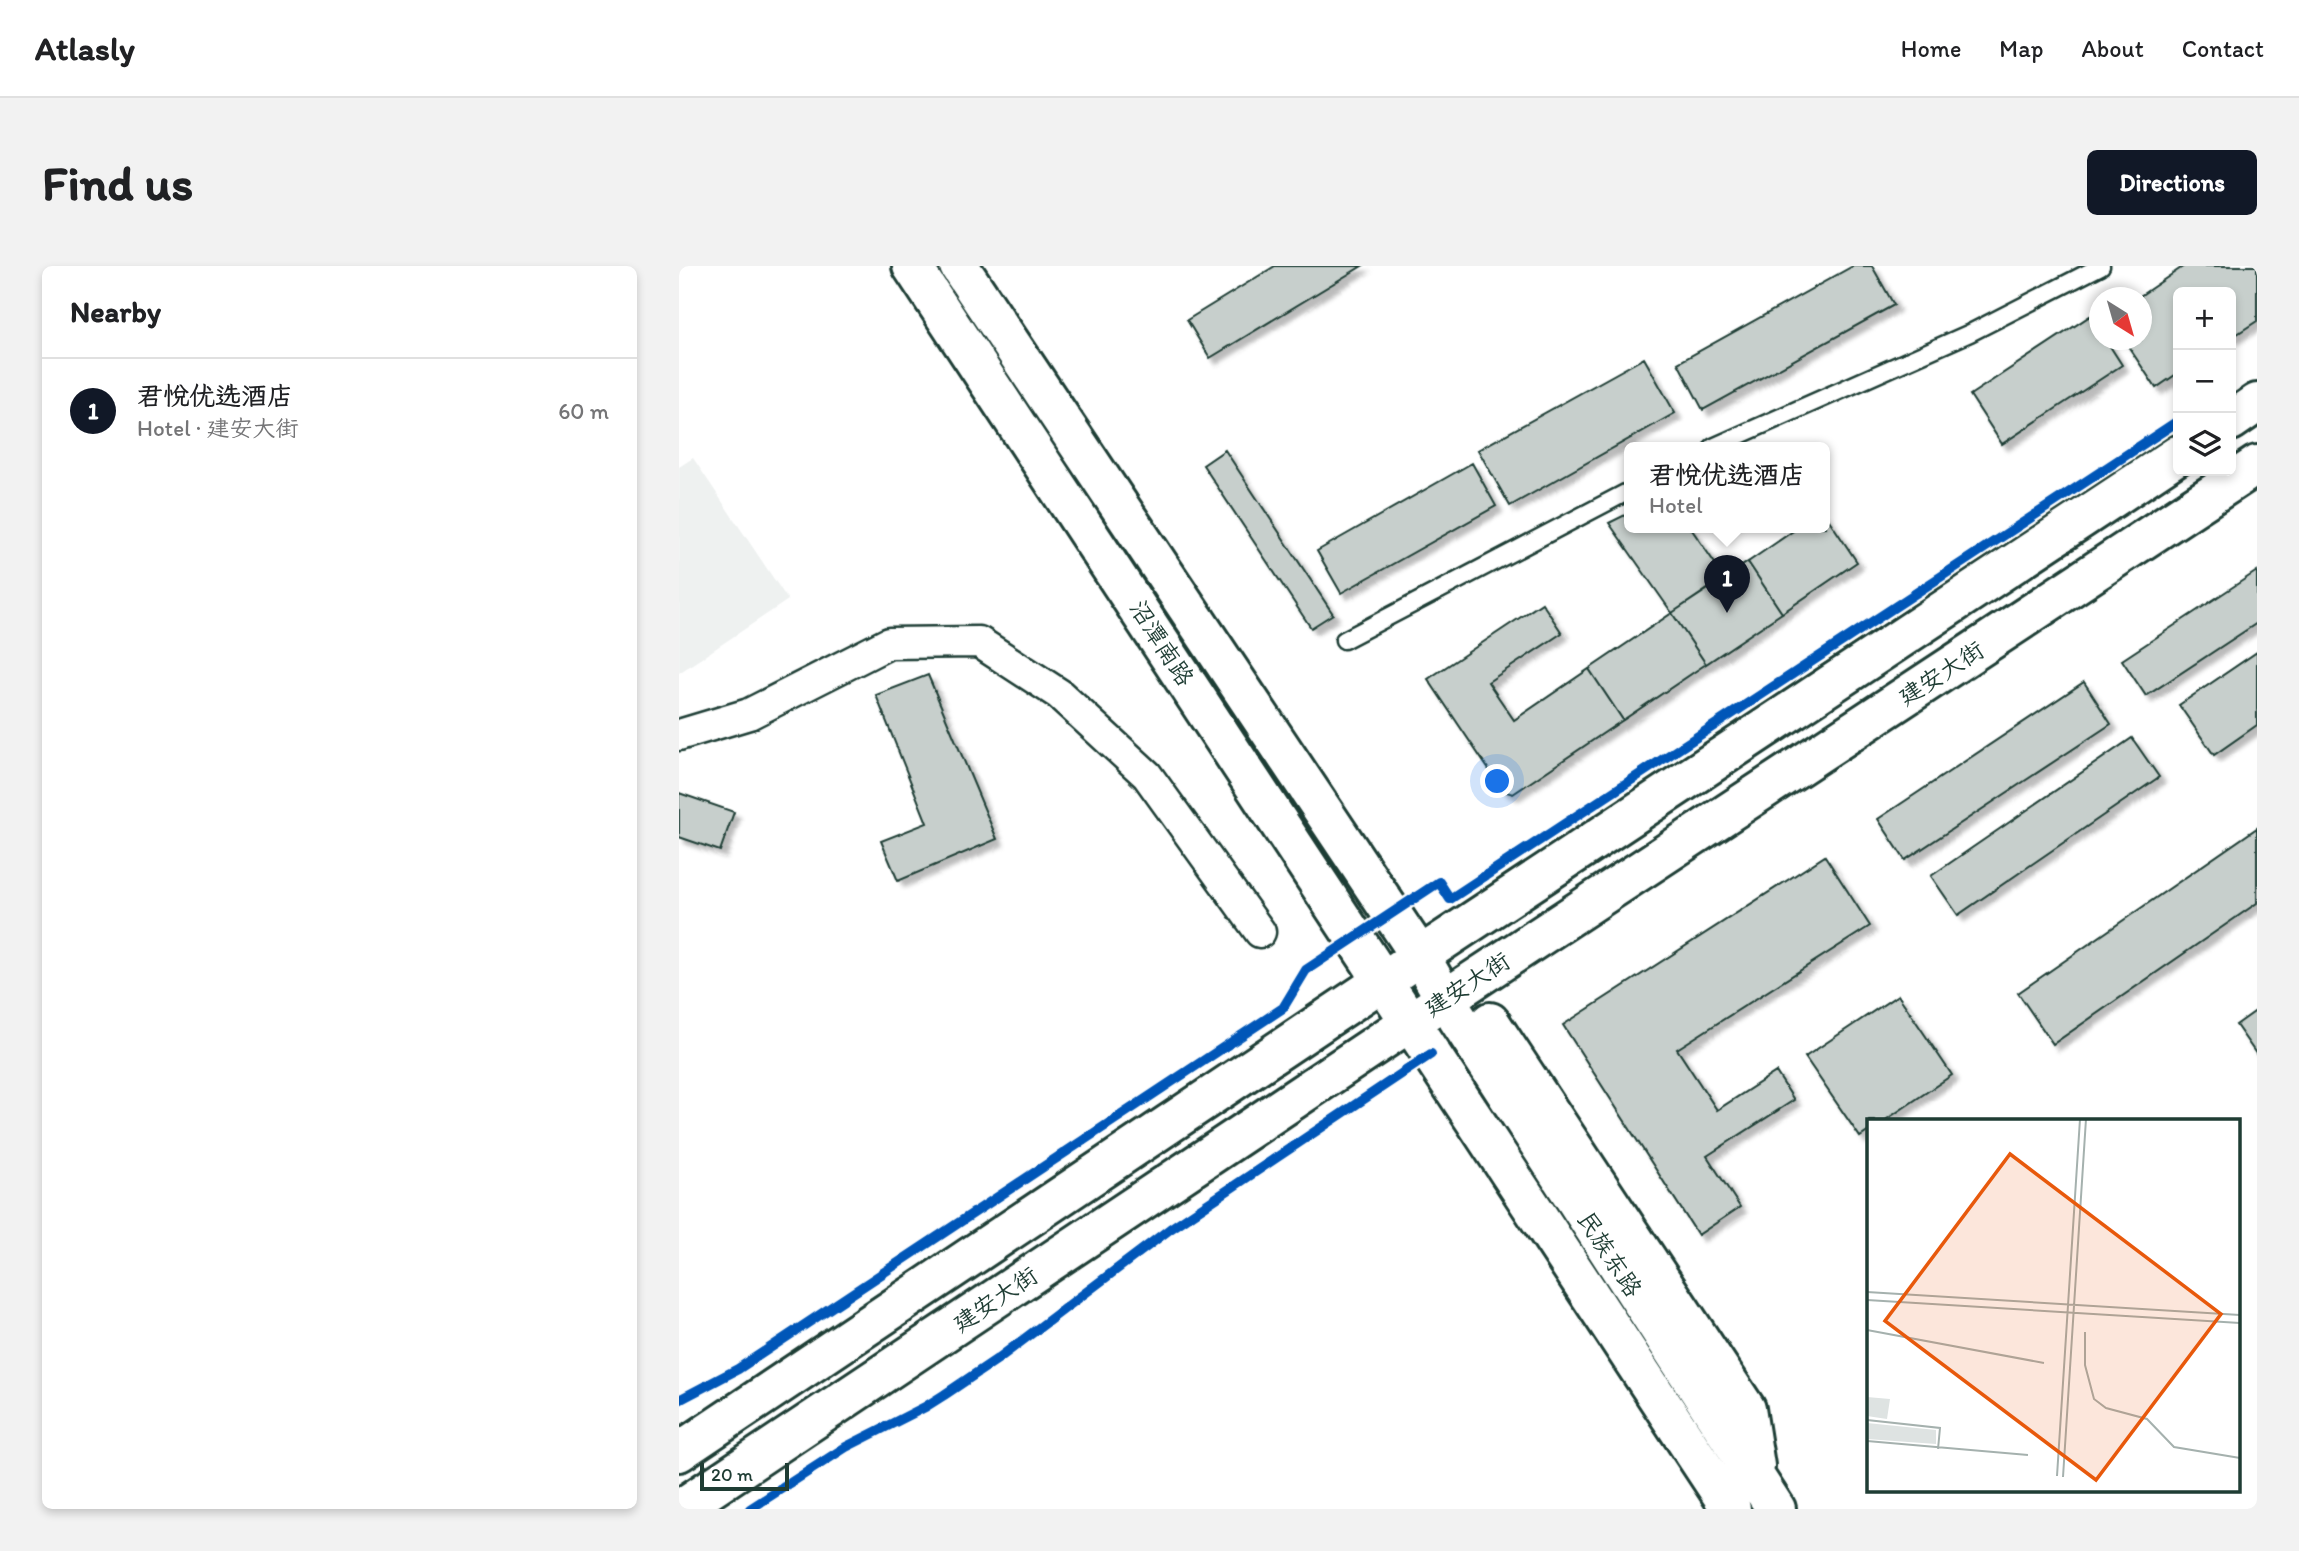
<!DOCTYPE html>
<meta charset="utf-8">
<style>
:root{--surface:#fff;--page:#f2f2f2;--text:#202124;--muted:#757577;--line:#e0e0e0;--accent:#111827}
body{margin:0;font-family:Itim,"LXGW WenKai TC",sans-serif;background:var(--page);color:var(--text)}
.controls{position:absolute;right:21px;top:21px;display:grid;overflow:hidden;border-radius:10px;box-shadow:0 4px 10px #0003}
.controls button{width:63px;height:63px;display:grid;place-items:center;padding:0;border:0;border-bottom:2px solid var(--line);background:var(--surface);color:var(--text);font:35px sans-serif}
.compass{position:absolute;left:1410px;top:21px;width:63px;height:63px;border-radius:50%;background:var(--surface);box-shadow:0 4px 10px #0003;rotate:143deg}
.scale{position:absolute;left:21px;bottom:18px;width:89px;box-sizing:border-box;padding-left:7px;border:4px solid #1f3d34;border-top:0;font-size:19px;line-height:24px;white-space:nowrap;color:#1f3d34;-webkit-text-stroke:5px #fff;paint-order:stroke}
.you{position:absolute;left:819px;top:516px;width:24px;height:24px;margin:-18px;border:5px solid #fff;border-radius:50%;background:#1a73e8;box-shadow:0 0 0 10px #1a73e833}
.badge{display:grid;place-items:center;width:46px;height:46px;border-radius:50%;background:var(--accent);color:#fff;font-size:23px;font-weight:700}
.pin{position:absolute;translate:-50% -58px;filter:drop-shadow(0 2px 4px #0008)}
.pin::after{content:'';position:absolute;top:37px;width:24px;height:21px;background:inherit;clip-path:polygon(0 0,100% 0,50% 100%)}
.popup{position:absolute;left:945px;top:176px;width:206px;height:91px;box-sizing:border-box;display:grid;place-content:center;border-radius:10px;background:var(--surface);filter:drop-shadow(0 2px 5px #0005);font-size:23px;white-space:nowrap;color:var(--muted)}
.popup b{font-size:26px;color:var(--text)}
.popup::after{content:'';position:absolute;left:50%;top:100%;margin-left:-14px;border:14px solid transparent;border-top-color:var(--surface)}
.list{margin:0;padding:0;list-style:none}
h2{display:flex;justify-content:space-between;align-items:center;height:91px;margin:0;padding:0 28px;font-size:30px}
h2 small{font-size:23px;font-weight:400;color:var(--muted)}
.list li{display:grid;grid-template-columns:46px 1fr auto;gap:21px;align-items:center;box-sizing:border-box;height:105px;padding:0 28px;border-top:2px solid var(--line)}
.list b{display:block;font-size:26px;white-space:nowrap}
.list p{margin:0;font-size:23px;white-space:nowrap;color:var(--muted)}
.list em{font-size:23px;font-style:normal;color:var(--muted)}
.icon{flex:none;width:38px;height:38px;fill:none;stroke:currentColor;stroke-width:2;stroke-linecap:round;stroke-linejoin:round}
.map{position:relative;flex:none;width:1578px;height:1243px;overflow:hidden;border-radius:10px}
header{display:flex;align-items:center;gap:42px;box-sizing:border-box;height:98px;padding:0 35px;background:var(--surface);border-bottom:2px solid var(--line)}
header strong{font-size:33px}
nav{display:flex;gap:38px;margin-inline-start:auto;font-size:24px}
.intro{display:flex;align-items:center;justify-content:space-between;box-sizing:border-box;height:168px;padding:0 42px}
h1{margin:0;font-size:49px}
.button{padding:18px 32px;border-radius:10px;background:var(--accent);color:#fff;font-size:24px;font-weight:700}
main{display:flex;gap:42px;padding:0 42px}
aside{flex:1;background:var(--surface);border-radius:10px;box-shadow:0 4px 10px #0003}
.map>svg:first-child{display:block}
.built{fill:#eef1f0}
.building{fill:#c7cfcc;stroke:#1f3d34;stroke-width:2;filter:url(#shadow)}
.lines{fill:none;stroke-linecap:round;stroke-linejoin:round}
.lane-casing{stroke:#1f3d34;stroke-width:21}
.street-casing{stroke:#1f3d34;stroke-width:35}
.secondary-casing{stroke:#1f3d34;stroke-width:44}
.primary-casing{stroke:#1f3d34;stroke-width:44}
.lane{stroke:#fff;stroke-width:16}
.street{stroke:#fff;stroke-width:30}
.secondary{stroke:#fff;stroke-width:38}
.primary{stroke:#fff;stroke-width:38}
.cycleway-casing{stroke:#fff;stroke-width:15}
.cycleway{stroke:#0057b8;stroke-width:10}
.labels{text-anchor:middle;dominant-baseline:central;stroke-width:5;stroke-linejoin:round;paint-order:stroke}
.street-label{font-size:24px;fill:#1f3d34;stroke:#fff}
.inset-road{fill:none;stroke:#a5b1ae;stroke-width:2}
.view{fill:#e8590c;fill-opacity:0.15;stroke:#e8590c;stroke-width:3.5}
.inset-edge{fill:none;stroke:#1f3d34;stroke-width:3.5}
</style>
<header>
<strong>Atlasly</strong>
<nav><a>Home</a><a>Map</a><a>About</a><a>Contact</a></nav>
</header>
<div class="intro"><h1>Find us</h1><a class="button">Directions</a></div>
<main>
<aside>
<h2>Nearby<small></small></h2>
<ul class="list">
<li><span class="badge">1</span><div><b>君悦优选酒店</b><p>Hotel · 建安大街</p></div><em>60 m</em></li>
</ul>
</aside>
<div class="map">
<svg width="1578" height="1243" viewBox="0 0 1578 1243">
<defs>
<filter id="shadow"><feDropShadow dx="6" dy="6" stdDeviation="2" flood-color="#0004"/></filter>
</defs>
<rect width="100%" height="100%" fill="#fff"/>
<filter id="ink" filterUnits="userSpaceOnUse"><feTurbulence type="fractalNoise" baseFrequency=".0143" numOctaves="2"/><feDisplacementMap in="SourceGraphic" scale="14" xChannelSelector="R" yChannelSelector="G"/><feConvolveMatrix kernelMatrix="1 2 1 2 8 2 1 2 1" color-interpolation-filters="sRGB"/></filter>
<g filter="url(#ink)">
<!-- built -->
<path class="built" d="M14,192L109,334L0,407V201Z"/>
<!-- building -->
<path class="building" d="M596,0H683L531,92L508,54Z
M1174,0H1193L1215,39L1024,144L999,97Z
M1505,0H1578V55L1552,72V26H1499V107L1477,122L1445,74H1462V32H1458Z
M1411,50L1420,64V74H1427L1443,99L1323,178L1291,129Z
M965,92L996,147L831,240L799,184Z
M546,184L654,348L632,362L524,199Z
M793,197L817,240L662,327L638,285Z
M950,247V261H1011L1046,312L993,347L930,257Z
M1146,248L1178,296L1103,347L1069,296L1120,261H1146Z
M1069,296L1103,347L1027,398L993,347Z
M1578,305V357L1467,430L1443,394Z
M863,337L883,367L809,416L835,454L910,403L944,454L834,528L824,525L749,413Z
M993,347L1027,398L944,454L910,403Z
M1578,386V459L1535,489L1500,439Z
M249,409L318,573L219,615L202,575L248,557L197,429Z
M1405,416L1432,458L1226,594L1199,553Z
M1453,472L1480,511L1279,649L1252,610Z
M0,527L55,546L41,585L0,571Z
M1578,562V637L1374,778L1339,727Z
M1146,590L1191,660L998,783L1038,844L1097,806L1115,834L1028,890L1061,941L1019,969L884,759Z
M1219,729L1273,809L1205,855H1190V865L1181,871L1126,791Z
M1578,744V789L1557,759Z"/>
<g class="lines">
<defs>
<path id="lane" d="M1034,181L1291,67L1422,0
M665,374L950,225"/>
<path id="street" d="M0,469L70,448L210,377L300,376L380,428L468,509L581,666"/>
<path id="secondary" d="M1552,155L1578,137
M766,733L1097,1243
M731,756L1052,1243
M811,756L1067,1143L1076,1200
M0,1186L741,690L1499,189
M1,1243L731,756L1578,199"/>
<path id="primary" d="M233,0L731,756
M280,0L741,690L766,733"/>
</defs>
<!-- lane casing -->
<use href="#lane" class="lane-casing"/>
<!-- street casing -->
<use href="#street" class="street-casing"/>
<!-- secondary casing -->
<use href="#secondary" class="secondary-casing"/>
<!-- primary casing -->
<use href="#primary" class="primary-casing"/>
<!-- lane -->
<use href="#lane" class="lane"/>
<!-- street -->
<use href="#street" class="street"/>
<!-- secondary -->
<use href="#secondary" class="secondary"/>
<!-- primary -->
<use href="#primary" class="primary"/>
<defs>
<path id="cycleway" d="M0,1134L59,1103L604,742L627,704L760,616L771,633L1499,155
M71,1243L167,1181L246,1141L265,1129L320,1092L491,963L752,788"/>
</defs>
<!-- cycleway casing -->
<use href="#cycleway" class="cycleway-casing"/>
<!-- cycleway -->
<use href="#cycleway" class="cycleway"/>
</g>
</g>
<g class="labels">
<!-- street labels -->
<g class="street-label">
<text transform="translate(483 377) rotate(57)">沼潭南路</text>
<text transform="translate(1262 407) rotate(-33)">建安大街</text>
<text transform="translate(788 718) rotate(-33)">建安大街</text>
<text transform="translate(931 988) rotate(57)">民族东路</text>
<text transform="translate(316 1033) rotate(-34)">建安大街</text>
</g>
</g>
<!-- overview -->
<g transform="translate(1188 853)">
<rect width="373" height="373" fill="#fff"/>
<path d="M0,278L23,280L20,300L0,297ZM0,304L69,311V325L0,320Z" fill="#dee3e2"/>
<path class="inset-road" d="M0,173L373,196M0,181L373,204M0,211L177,244M218,213V246L227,280L239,289L280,300L307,328L373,339M0,301L73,309L71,330M0,322L161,336M190,357L213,0M196,358L219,0"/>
<path class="view" d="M143,35L354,195L229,361L18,202Z"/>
<rect width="373" height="373" class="inset-edge"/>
</g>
</svg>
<div class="controls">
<button>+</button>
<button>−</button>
<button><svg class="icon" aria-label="layers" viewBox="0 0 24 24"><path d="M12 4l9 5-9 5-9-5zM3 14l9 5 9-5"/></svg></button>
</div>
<svg class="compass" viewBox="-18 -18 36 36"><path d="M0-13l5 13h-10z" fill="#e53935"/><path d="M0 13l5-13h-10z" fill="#757577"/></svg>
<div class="scale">20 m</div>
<div class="you"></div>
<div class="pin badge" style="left:1048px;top:347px">1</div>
<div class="popup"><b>君悦优选酒店</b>Hotel</div>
</div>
</main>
